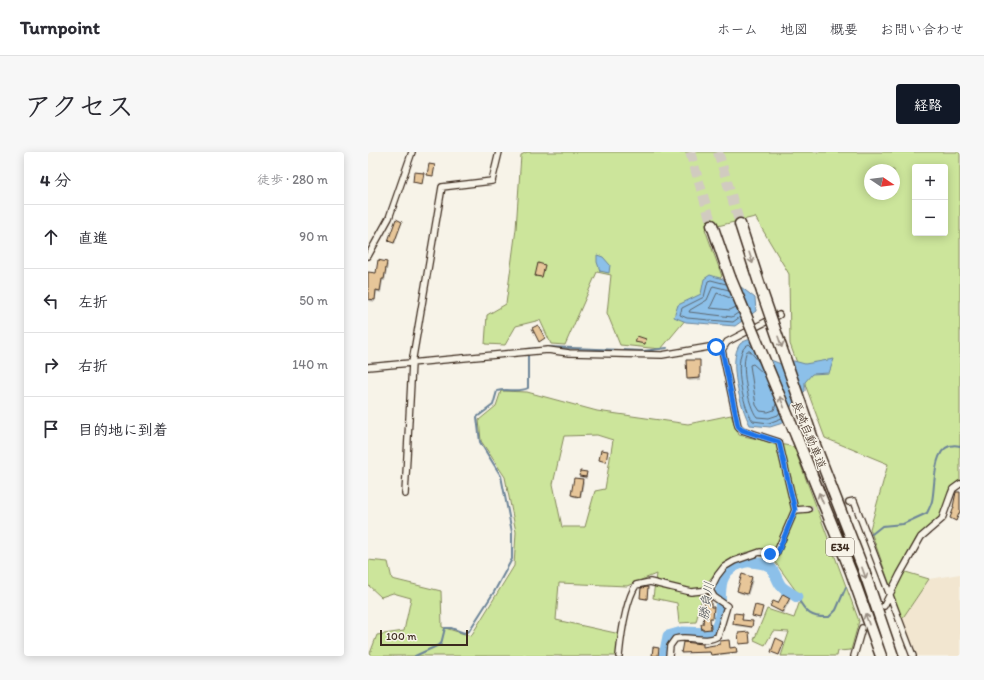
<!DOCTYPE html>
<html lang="ja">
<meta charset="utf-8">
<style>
:root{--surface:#fff;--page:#f7f7f7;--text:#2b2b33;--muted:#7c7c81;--line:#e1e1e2;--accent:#111827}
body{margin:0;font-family:Itim,"Klee One",sans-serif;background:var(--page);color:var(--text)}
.controls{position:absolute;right:12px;top:12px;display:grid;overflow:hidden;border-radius:4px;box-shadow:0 2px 10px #0003}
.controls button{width:36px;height:36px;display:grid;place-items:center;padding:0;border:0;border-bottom:1px solid var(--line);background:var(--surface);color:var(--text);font:20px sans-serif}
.compass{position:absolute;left:496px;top:12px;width:36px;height:36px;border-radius:50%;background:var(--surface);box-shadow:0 2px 10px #0003;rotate:103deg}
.scale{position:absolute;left:12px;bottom:10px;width:88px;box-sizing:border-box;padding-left:4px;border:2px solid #3b2a1e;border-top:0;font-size:11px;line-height:14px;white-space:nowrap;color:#3b2a1e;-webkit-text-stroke:3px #f7f3e8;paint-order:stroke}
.stop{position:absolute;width:12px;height:12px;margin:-9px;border:3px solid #1a73e8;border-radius:50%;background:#fff}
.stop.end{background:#1a73e8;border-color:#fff;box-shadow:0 1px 4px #0008}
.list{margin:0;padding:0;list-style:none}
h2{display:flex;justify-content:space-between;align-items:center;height:52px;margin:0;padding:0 16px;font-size:17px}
h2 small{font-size:13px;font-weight:400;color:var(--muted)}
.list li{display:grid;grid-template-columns:26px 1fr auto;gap:12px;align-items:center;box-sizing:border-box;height:64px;padding:0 16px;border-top:1px solid var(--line)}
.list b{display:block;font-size:15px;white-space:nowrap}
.list em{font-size:13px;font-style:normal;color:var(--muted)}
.icon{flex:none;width:22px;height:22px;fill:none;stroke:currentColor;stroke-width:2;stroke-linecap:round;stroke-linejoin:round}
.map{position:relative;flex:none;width:592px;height:504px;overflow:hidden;border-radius:4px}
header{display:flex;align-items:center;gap:24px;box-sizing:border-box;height:56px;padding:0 20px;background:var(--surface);border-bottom:1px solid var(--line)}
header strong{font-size:19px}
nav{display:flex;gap:22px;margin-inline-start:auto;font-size:14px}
.intro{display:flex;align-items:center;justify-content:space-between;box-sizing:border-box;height:96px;padding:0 24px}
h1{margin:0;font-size:28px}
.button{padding:10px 18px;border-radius:4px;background:var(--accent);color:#fff;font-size:14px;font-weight:700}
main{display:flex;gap:24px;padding:0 24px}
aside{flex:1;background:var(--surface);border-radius:4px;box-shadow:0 2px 10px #0003}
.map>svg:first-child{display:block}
.built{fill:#f2e6d0}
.green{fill:#cce59b;stroke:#84885c;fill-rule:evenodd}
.water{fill:#8cc0e9;stroke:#6c8498}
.shadow{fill:#0003}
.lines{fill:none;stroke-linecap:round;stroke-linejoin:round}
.shore{stroke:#5b666f;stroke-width:1}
.stream{stroke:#6c8498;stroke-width:2}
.river{stroke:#8cc0e9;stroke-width:11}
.building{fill:#e7c699;stroke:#3b2a1e}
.minor-tunnel{stroke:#d1cbc0;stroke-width:5.5;stroke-dasharray:5.5 3;stroke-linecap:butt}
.motorway-tunnel{stroke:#d1cbc0;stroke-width:10;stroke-dasharray:10 5;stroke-linecap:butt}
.minor-casing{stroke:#3b2a1e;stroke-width:8}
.motorway-casing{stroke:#3b2a1e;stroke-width:13}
.minor{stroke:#f7f3e8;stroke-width:5.5}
.motorway{stroke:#f7f3e8;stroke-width:10}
.motorway-bridge-casing{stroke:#3b2a1e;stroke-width:13;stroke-linecap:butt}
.motorway-bridge{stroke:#f7f3e8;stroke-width:10}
.oneway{stroke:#998e83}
.route{stroke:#1a73e8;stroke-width:5}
.labels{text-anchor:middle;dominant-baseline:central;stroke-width:3;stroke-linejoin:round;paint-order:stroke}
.shield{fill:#f7f3e8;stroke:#73665b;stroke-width:1}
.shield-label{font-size:11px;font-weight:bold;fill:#3b2a1e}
.street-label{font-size:12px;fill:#3b2a1e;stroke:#f7f3e8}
.water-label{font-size:13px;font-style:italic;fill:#53575b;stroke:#f7f3e8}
</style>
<header>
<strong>Turnpoint</strong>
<nav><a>ホーム</a><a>地図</a><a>概要</a><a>お問い合わせ</a></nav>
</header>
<div class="intro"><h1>アクセス</h1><a class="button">経路</a></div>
<main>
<aside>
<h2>4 分<small>徒歩 · 280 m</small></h2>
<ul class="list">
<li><svg class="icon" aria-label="ahead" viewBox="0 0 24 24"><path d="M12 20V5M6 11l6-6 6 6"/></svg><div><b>直進</b></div><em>90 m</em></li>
<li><svg class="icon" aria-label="left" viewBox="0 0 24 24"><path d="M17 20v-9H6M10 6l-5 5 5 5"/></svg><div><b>左折</b></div><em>50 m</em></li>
<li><svg class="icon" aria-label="right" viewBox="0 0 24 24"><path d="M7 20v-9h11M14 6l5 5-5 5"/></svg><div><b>右折</b></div><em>140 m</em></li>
<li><svg class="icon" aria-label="arrive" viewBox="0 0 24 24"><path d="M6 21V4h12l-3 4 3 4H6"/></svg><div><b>目的地に到着</b></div></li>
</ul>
</aside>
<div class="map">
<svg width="592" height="504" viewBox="0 0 592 504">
<rect width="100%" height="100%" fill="#f7f3e8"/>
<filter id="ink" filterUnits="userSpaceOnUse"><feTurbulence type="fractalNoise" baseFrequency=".025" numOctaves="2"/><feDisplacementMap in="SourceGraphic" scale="8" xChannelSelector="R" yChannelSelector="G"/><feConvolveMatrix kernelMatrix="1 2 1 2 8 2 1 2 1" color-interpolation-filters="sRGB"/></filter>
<g filter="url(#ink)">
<!-- built -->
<path class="built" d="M592,422V504H549L534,467L561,427Z"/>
<!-- green -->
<path class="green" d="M159,0H592V336L586,335L574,363L549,385L531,418L561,427L534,467L502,377L520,312L457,286L422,192L421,122L387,65L337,77L354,124L293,197L252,193L239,161L243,123L229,120L197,193L183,192L172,168L148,174L137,193L117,192L119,163L138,152L148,77L153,3ZM547,15H577V81H547ZM502,18H526V42H502Z
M133,239L159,240L229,259L320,272L363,263L371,283L426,295L491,469L483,498L470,499L469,504H413L421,480L405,479L397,493L386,488L399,457L426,466L433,446L405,407L378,400L355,412L337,433L328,470L311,471L309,451L285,446L288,422L259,434L191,431L188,468L252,482L249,504H1L9,483L36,479L43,446L25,441L13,445L0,433V408L20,410L24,427L73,439L74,475L103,484L146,414L148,380L137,325L113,289L111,268L128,254ZM229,283L245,288L237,337L227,339L217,375H194L185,332L196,284Z"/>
<!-- water -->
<path class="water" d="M229,103L235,105L242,113L241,121L232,119L229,110Z
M342,123L368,131L387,146L388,159L367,174L318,170L306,165L310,153L333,142L336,127Z
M383,187L400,207L413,212L426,209L437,212L466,207L461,221L444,222L437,230V239L424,252L418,270L402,275L382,273C373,256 359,209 372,192C375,189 380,188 383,187Z"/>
<!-- shadow -->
<path class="shadow" d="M34,70L27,92L22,90L21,89Z
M18,111L20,113L17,129H15L13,141L9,140L7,150L0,149V121L9,122Z
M176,114L174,126L169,125L168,124Z
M277,187V193L268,190Z
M331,209L333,228L321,229L320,227Z
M218,321L219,327L214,326L212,324Z
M214,328L216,330L213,346L205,345L204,343Z
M384,426L385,428L380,444L371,441L370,439Z
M280,436L279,448L274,447L273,446Z
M340,444L343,450L344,456L346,457L345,467H342L343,478L335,479L338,453L336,451Z
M421,447L422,449L415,462L403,454L410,453Z
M367,462L374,463L375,469L384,470V476L367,474Z
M361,490L362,497L368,496L369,501L345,504L344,501H314L334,493L335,496Z"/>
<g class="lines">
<!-- shore -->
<path class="shore" d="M358,132L343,128L340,129L336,145L314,156L312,163L319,166L365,170L372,165
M361,138L345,134L339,148L322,158L321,160L364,165L370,161
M365,147L349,141L342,156L362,158L368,155
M384,195L381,192C362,199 375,257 385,269L401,271L414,266
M391,210L382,199H379C372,211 380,255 389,265L401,266L410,263L412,260
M395,221L385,212L382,213L388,253L392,259L400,260L406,258L408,252"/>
<!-- stream -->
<path class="stream" d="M181,195L276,199L299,196
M504,382L514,374L535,372L559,361C561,357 563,353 564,349C568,332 563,287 592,294
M429,445C438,461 443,466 461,465L468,458L478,435
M47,504L73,492L77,476H83L96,481L101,479L126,440L144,407V380L133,324L112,290L109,265L125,253L129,239C139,236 151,241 160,236V197L174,196"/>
<!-- river -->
<path class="river" d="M296,504L300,484L314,480L344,481C363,462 339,426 369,413C374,411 378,409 383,410C389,411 399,411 403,416C408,421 409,430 414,435C418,439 425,442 429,445"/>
</g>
<!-- building -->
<path class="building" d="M61,12L67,13L65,24L59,23Z
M46,20L56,21L54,32L45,30Z
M28,67L34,70L26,91L20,89Z
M10,108L19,110L16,127H14L12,139L8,138L7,148L0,147V120L8,121Z
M170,111L177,113L174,125L167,124Z
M170,173L177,186L171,190L164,176Z
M269,184L278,187L277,192L267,190Z
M318,208H332V226L319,227Z
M233,298L240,299L238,310L231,308Z
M212,319L219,320L218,325L211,324Z
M206,326L215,327L212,345L203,343Z
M588,340H592V359L588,369L582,366L586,355H585Z
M374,422L384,425L379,442L369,439Z
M280,435L279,447L272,446L273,436Z
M415,442L422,446L414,460L402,454L405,449L410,451Z
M335,443H340L343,448V455H346L345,466H342L343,477L334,478L333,472H335L337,452H335Z
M387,453L395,455L392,466L384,464Z
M366,461L375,462L374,468L385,469L384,475L365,472Z
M381,480L382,491L371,492L370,481Z
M408,486L416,490L411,503L403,500Z
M361,488L362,496L368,495L369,500L343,503L342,500L313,501L315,490L335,492V495L352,492V489Z
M285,495L291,496L290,504H284Z"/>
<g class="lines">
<!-- minor-tunnel -->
<path class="minor-tunnel" d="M440,357L481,350"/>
<!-- motorway-tunnel -->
<path class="motorway-tunnel" d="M322,0L344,73
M350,0L372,72"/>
<defs>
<path id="minor" d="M0,104L21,66L44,0
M0,215L180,198L201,201L294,203L341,195H349L354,198
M37,342L44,211L74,35L124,29L131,0
M481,350L486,349L545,504
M427,358L440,357
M342,438L349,424L356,415L366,409L392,400L408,402L427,358L411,290L374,278L370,274L354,198L359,190L411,163
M516,454L532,422L553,385L574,367L583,342L585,337L592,332
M251,504C253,484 257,450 268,433L282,430L323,440L342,438
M301,504L302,494L307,487C321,483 338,492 350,484L359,454L346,445L342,438
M486,504L494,476"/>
<path id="motorway" d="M372,72L394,140
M344,73L362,125
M429,286L483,420L513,504
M447,293L496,419L525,504"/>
</defs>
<!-- minor casing -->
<use href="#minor" class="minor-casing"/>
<!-- motorway casing -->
<use href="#motorway" class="motorway-casing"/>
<!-- minor -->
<use href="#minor" class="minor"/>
<!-- motorway -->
<use href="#motorway" class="motorway"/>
<defs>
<path id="motorway-bridge" d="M362,125L429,286
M394,140L447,293"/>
</defs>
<!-- motorway-bridge casing -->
<use href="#motorway-bridge" class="motorway-bridge-casing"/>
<!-- motorway-bridge -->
<use href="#motorway-bridge" class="motorway-bridge"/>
</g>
<!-- one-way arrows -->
<defs><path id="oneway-shaft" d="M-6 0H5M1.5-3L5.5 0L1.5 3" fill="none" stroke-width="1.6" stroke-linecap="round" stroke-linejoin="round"/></defs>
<g class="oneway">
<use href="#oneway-shaft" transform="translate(383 106) rotate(72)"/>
<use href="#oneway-shaft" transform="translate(412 190) rotate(71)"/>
<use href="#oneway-shaft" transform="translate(414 250) rotate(-112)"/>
<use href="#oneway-shaft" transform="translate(453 346) rotate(-112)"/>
<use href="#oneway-shaft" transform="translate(496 421) rotate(70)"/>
<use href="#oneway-shaft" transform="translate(499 467) rotate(-110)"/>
</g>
</g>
<g class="lines" filter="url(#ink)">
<!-- route -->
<path class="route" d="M348,195L354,198L370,274L374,278L411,290L427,358L410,400L408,402H402"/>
</g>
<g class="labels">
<!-- shield labels -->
<rect class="shield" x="458" y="386" width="28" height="18" rx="3"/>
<g class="shield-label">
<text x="472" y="395">E34</text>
</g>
<!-- street labels -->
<g class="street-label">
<text transform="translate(441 283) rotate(68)">長崎自動車道</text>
</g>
<!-- water labels -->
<g class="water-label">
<text transform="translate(338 449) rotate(-81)">勝負川</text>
</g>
</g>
</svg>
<div class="controls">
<button>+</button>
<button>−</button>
</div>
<svg class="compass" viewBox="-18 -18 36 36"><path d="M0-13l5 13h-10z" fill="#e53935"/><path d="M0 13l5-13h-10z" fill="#7c7c81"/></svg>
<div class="scale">100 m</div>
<div class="stop" style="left:348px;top:195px"></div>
<div class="stop end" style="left:402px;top:402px"></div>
</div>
</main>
